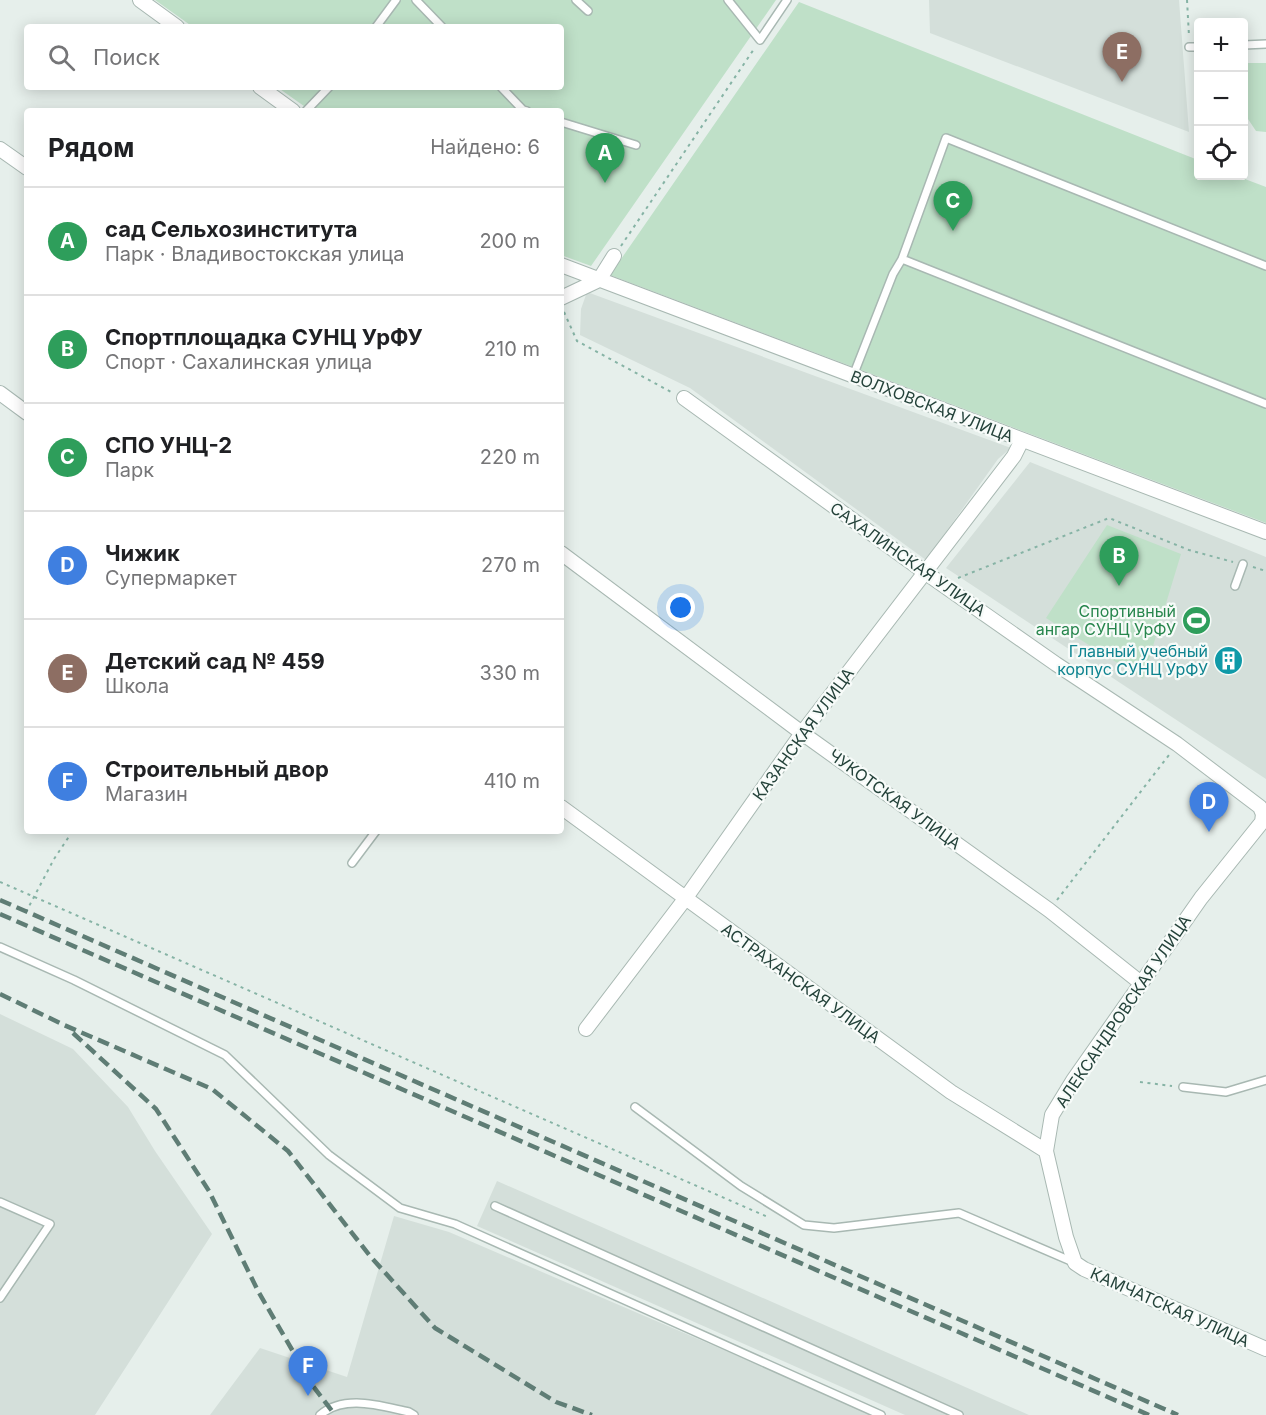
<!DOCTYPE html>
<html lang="ru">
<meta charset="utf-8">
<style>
:root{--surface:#fff;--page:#f6f6f6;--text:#202124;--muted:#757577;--line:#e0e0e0;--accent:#7f4e3f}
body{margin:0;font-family:Inter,sans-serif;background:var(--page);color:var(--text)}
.controls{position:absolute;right:18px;top:18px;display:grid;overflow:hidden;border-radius:6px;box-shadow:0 3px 15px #0003}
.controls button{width:54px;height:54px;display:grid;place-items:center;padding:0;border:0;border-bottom:2px solid var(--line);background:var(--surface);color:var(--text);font:30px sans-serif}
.you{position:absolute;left:681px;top:608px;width:21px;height:21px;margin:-15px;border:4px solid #fff;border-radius:50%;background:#1a73e8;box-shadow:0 0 0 9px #1a73e833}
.badge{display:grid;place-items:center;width:39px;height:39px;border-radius:50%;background:var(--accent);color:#fff;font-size:20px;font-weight:700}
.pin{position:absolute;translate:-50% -50px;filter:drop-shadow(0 2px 3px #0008)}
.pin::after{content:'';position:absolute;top:32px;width:21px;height:18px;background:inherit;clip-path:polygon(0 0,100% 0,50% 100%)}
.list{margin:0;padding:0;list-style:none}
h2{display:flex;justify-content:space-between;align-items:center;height:78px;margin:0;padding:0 24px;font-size:26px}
h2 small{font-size:20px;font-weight:400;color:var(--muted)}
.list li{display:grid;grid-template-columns:39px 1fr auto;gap:18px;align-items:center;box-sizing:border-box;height:108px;padding:0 24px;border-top:2px solid var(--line)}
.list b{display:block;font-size:22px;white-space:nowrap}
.list p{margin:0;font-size:20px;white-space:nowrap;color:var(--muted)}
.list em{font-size:20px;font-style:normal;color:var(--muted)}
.icon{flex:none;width:33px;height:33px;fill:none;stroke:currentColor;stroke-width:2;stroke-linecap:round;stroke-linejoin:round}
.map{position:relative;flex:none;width:1266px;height:1415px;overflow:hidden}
.search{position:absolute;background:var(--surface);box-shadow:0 3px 15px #0003;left:24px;top:24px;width:540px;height:66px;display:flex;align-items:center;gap:15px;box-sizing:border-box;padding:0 21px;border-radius:6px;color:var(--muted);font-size:22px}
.panel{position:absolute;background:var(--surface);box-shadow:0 3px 15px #0003;left:24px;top:108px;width:540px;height:726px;border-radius:6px}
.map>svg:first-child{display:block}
.built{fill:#d4dfda}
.green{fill:#bfe0c8}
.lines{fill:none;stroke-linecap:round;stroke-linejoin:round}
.service-casing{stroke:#a8b8b2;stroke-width:10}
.minor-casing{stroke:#a8b8b2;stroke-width:16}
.path{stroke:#86b3a5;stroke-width:2;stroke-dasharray:3 4.5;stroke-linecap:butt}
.service{stroke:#fff;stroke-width:7}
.minor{stroke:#fff;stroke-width:14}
.rail{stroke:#5f7d75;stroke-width:4.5;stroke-dasharray:12 6;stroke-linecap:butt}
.labels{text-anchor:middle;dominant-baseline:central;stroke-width:4.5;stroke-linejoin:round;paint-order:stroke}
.street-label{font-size:16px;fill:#24423a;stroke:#f7fbf9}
.leisure-label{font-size:16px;fill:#27864d;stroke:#f7fbf9;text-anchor:end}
.culture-label{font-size:16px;fill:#0d838f;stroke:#f7fbf9;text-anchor:end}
</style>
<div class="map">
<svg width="1266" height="1415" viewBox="0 0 1266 1415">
<rect width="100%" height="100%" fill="#e6efeb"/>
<!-- built -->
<path class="built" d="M929,0H1179L1189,132L930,33Z
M587,292L1011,448L998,459L926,560L690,388L580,335L581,309Z
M1030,462L1266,557V779L946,568Z
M0,1014L73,1049L128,1107L155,1151L212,1234L95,1415H0Z
M497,1181L1029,1415H905L477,1226Z
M394,1216L449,1232L875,1415H210L260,1348L347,1377Z"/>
<!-- green -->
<path class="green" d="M155,0H776L591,266L561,255V111H311L277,87H561V27H193Z
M799,2L1198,160V176H1237L1266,187V523L610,275Z
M1244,63H1266V132L1256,131L1244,113Z
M1107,525L1181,554L1143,679L1046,618Z"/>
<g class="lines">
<defs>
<path id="service" d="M416,0L442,27
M576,0L588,11
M728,0L760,40L787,0
M376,27L396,0
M1244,45L1266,44
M1189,47H1198
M501,87L523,110L527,111
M306,111L329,87
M561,122L636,145
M902,259L1266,404
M853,376L893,274L902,259L946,138L1266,266
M1235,586L1243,564
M352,863L376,831
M0,947L74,980L225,1055L329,1155L400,1208L455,1224L881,1415
M1183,1087L1226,1092L1266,1080
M635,1107L741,1186L804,1225L834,1228L959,1213L1073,1262
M0,1202L50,1224L0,1298
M495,1206L959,1415
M320,1415C345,1394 380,1406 409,1412L414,1415"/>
<path id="minor" d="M140,0L177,27
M260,87L293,111
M0,149L27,168
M561,265L1266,532
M561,298L599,280L614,256
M0,393L27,413
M684,398L926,573L1056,664L1177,744L1260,807L1263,814L1262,822L1201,898L1074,1079L1052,1115L1046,1151L1066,1237L1075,1263L1084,1269L1266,1349
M561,553L802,733L1049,910L1141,983
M561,807L951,1092L1046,1151
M586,1029L685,899L802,733L1014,456L1022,440"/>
</defs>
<!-- service casing -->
<use href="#service" class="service-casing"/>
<!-- minor casing -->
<use href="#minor" class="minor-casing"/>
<!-- path -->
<path class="path" d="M1187,0L1189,36
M621,246L754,49
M564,312L577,341L673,393
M1253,567L1266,571
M958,578L1109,518L1189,550L1233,562
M0,882L768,1217
M1057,900L1169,755
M26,912L54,859L70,835
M1140,1082L1172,1086"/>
<!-- service -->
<use href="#service" class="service"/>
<!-- minor -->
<use href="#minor" class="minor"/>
<!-- rail -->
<path class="rail" d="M0,900L1178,1415
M0,914L1149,1415
M0,994L64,1025L212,1089L288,1151L370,1256L435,1328L556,1402L592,1415
M73,1033L156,1109L209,1191L258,1291L313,1386L335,1415"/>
</g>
<!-- icons -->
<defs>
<symbol id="stadium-disc" viewBox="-11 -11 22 22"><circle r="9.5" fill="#2e9e5b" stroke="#f7fbf9"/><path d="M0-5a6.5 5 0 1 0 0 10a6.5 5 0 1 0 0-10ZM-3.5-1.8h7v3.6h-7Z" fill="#fff"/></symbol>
<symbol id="building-disc" viewBox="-11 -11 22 22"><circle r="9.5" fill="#0f9aa8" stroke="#f7fbf9"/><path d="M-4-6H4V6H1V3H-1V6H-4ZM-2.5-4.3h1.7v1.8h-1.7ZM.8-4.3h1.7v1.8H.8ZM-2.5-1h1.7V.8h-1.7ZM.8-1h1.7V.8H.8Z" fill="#fff"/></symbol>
</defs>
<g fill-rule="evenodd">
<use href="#stadium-disc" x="1180" y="604" width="33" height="33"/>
<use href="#building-disc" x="1212" y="644" width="33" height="33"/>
</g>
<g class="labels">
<!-- street labels -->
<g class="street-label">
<text transform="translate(932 406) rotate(21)">ВОЛХОВСКАЯ УЛИЦА</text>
<text transform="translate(908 559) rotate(35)">САХАЛИНСКАЯ УЛИЦА</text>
<text transform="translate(803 734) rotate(-54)">КАЗАНСКАЯ УЛИЦА</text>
<text transform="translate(895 799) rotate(36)">ЧУКОТСКАЯ УЛИЦА</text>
<text transform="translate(801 983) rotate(36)">АСТРАХАНСКАЯ УЛИЦА</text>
<text transform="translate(1123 1011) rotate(-56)">АЛЕКСАНДРОВСКАЯ УЛИЦА</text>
<text transform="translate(1170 1307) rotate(24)">КАМЧАТСКАЯ УЛИЦА</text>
</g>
<!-- leisure labels -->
<g class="leisure-label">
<text x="1176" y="611">Спортивный<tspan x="1176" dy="18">ангар СУНЦ УрФУ</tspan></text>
</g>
<!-- culture labels -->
<g class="culture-label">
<text x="1208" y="651">Главный учебный<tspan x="1208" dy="18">корпус СУНЦ УрФУ</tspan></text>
</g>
</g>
</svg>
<div class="controls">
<button>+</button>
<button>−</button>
<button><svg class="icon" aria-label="locate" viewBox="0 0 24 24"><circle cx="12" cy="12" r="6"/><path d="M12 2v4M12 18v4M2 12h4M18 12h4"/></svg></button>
</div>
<div class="you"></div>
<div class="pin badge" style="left:605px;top:183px;background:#2e9e5b">A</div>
<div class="pin badge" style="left:1119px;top:586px;background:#2e9e5b">B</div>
<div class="pin badge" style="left:953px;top:231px;background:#2e9e5b">C</div>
<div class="pin badge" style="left:1209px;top:832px;background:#3f7fe0">D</div>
<div class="pin badge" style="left:1122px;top:82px;background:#8d6e63">E</div>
<div class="pin badge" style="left:308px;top:1396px;background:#3f7fe0">F</div>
<div class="search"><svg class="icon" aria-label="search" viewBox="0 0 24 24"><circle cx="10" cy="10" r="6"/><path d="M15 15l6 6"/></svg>Поиск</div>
<section class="panel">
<h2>Рядом<small>Найдено: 6</small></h2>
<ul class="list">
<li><span class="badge" style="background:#2e9e5b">A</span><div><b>сад Сельхозинститута</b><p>Парк · Владивостокская улица</p></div><em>200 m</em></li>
<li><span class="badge" style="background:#2e9e5b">B</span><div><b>Спортплощадка СУНЦ УрФУ</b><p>Спорт · Сахалинская улица</p></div><em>210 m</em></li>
<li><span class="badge" style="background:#2e9e5b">C</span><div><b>СПО УНЦ-2</b><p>Парк</p></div><em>220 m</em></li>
<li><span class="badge" style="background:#3f7fe0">D</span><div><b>Чижик</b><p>Супермаркет</p></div><em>270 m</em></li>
<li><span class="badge" style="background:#8d6e63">E</span><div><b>Детский сад № 459</b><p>Школа</p></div><em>330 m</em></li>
<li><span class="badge" style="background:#3f7fe0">F</span><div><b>Строительный двор</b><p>Магазин</p></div><em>410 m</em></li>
</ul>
</section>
</div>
